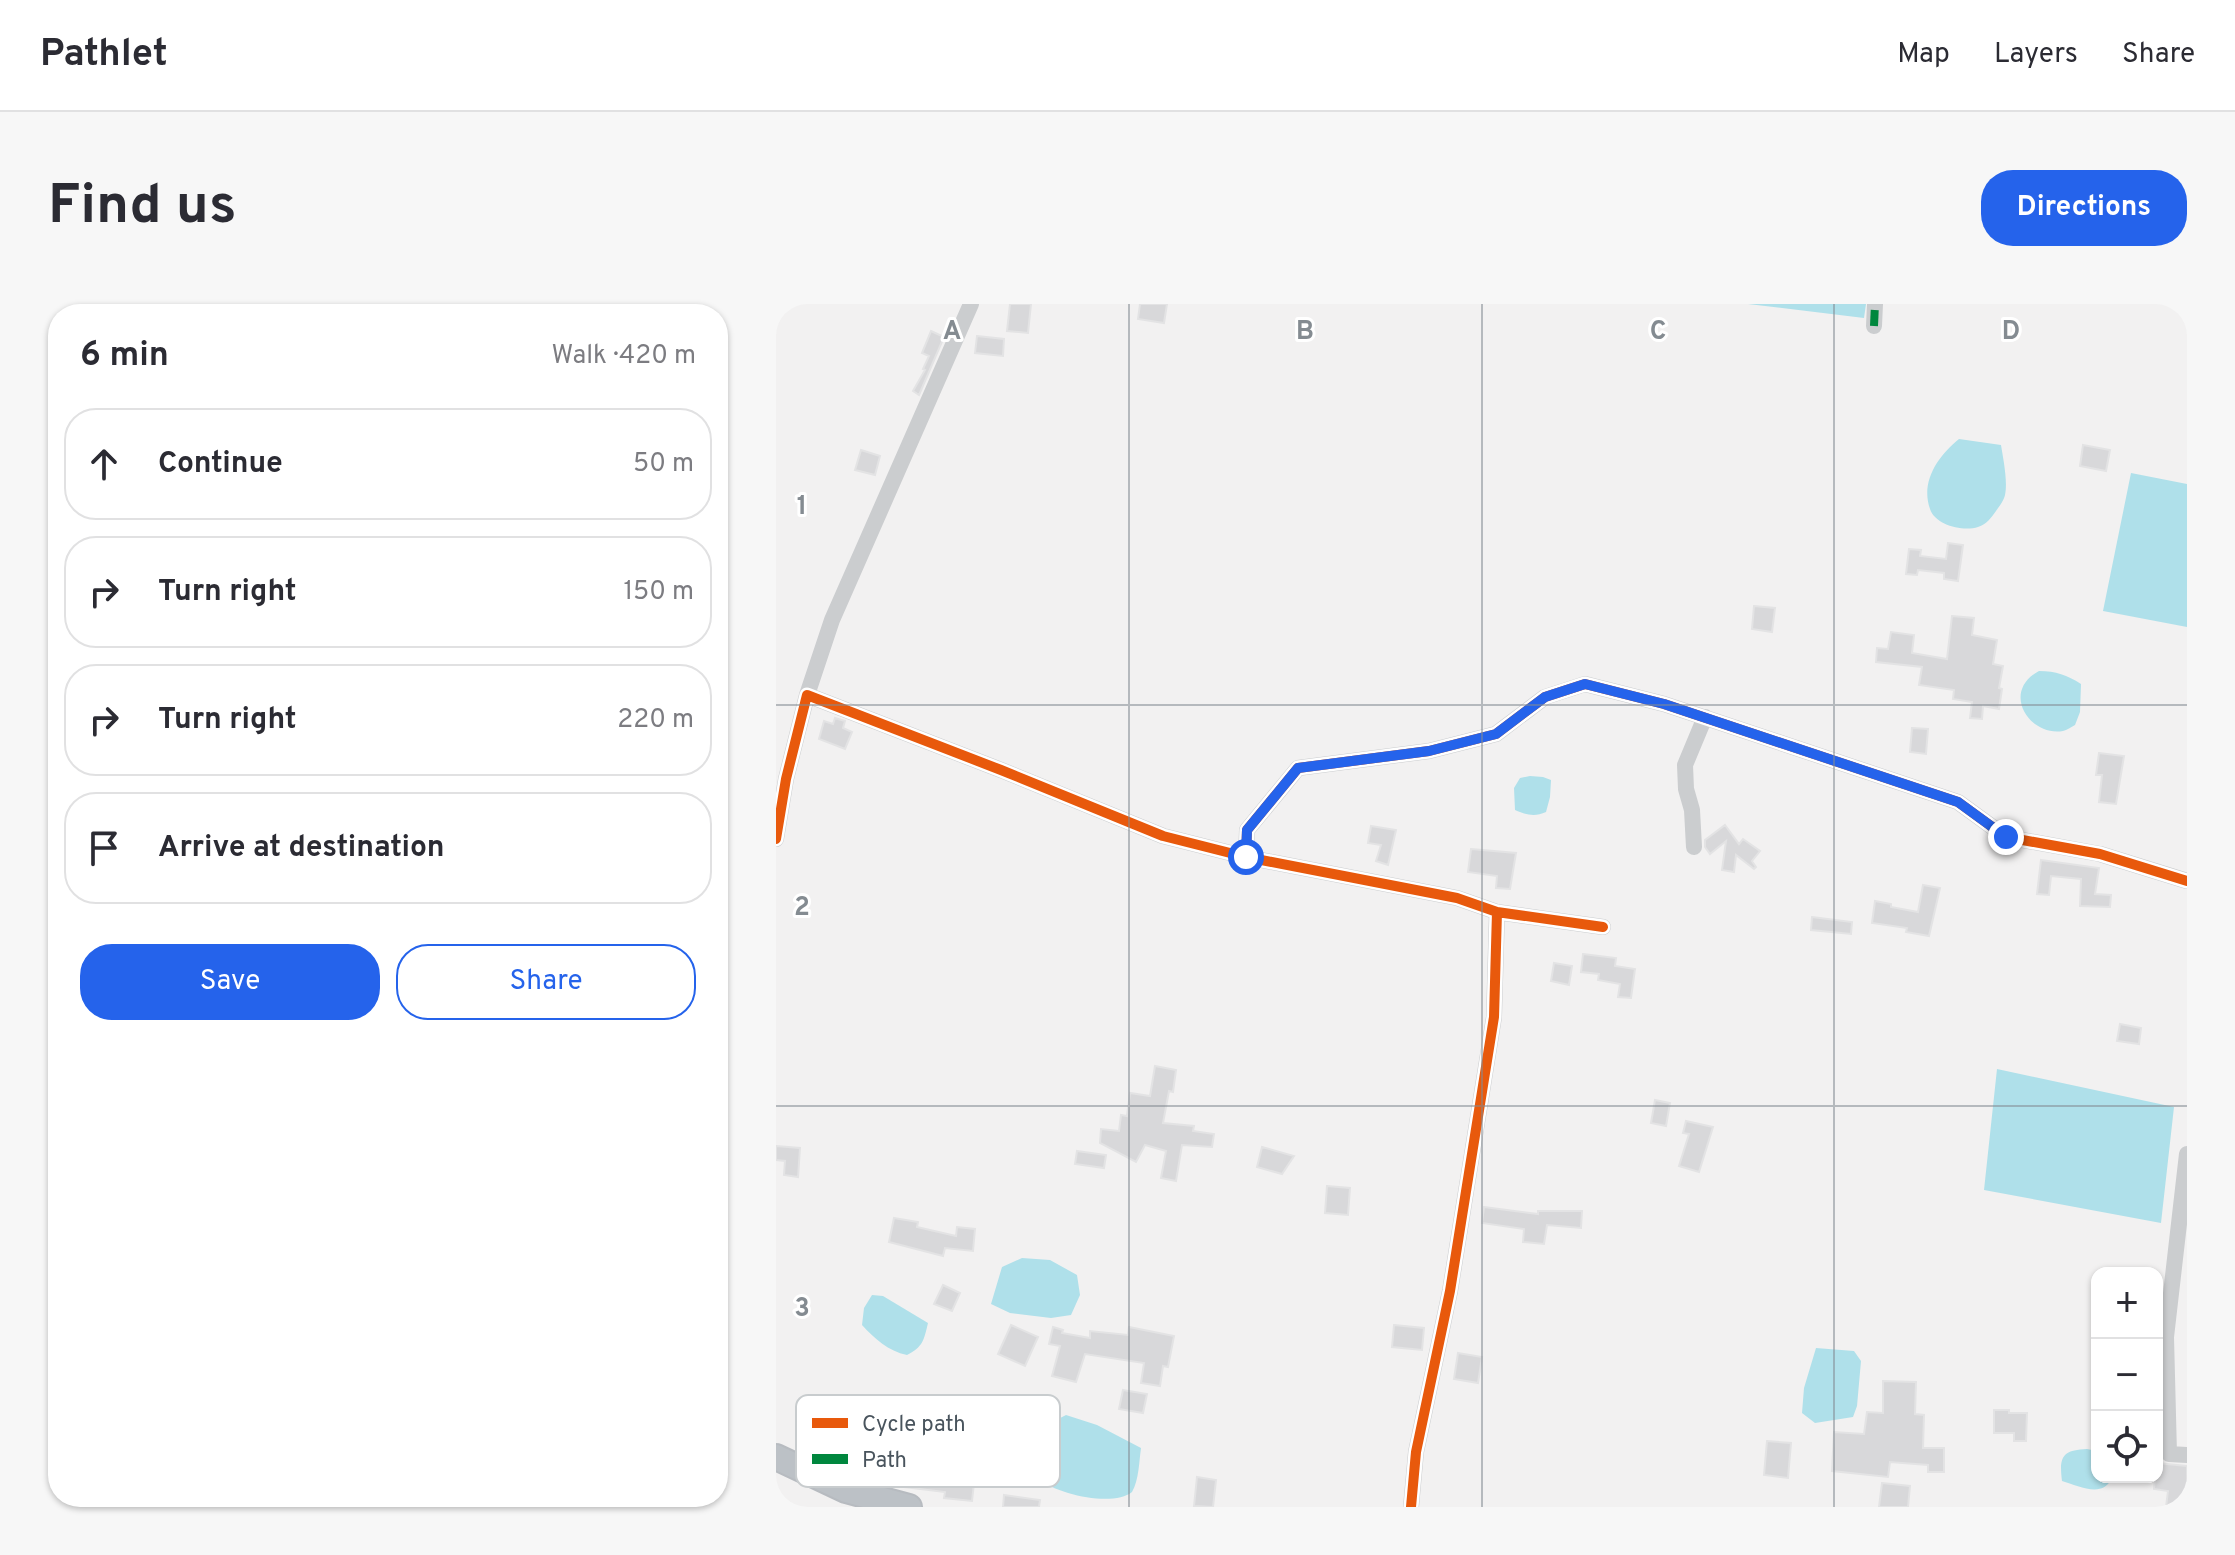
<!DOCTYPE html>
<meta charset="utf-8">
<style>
:root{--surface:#fff;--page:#f7f7f7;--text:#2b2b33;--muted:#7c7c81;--line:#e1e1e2;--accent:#2563eb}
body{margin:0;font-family:Overpass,sans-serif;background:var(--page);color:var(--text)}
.controls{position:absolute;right:24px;bottom:24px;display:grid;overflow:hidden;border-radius:16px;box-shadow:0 2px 6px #0004}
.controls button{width:72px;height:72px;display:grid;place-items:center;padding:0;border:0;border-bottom:2px solid var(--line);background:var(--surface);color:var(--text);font:40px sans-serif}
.stop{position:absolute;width:24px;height:24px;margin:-18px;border:6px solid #2563eb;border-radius:50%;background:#fff}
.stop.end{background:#2563eb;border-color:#fff;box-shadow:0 2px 8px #0008}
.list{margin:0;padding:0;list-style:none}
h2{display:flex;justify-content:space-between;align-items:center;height:104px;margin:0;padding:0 32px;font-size:34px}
h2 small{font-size:26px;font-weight:400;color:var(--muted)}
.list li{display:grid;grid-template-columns:52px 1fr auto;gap:24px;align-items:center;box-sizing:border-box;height:112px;margin:0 16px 16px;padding:0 16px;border:2px solid var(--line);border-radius:32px}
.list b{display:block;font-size:30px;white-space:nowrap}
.list em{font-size:26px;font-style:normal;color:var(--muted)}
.actions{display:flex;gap:16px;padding:24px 32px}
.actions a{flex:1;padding:18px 0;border:2px solid var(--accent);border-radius:32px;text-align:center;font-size:28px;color:var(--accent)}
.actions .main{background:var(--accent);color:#fff}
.icon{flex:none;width:44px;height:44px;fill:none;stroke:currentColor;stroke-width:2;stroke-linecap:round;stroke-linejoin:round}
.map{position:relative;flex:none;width:1411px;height:1203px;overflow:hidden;border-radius:32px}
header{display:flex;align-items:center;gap:48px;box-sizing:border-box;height:112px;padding:0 40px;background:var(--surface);border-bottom:2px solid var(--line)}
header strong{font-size:38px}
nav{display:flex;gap:44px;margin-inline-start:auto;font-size:28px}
.intro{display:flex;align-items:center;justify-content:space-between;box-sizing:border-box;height:192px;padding:0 48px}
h1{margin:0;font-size:56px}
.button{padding:20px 36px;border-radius:32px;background:var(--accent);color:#fff;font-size:28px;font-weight:700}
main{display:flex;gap:48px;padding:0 48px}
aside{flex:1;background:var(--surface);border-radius:32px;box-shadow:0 2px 6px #0004}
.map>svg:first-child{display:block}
.water{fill:#afe0ea}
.building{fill:#d8d8da;stroke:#e3e3e4;stroke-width:2}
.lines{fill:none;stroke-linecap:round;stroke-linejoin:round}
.highway-casing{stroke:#b7bbc0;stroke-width:28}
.minor{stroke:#cbcdcf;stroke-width:16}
.highway{stroke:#bcc1c6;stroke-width:24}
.quiet{stroke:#00873e;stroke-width:8;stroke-dasharray:16 8;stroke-linecap:butt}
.cycleway-casing{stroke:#fff;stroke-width:15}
.cycleway{stroke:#e8590c;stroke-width:10}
.route{stroke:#2563eb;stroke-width:10}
.grid{fill:none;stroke:#848b91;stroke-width:2;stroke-opacity:0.55}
.key{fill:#fff;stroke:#c8ccce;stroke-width:2}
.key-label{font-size:22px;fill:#49545d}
.grid-label{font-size:26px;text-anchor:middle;font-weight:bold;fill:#848b91;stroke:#fff;stroke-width:6;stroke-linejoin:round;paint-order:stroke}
</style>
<header>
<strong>Pathlet</strong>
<nav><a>Map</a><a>Layers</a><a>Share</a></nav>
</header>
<div class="intro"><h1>Find us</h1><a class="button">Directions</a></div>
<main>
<aside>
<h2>6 min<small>Walk · 420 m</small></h2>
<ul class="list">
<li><svg class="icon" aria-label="ahead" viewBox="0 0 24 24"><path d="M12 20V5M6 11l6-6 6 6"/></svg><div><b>Continue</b></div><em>50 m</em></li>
<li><svg class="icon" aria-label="right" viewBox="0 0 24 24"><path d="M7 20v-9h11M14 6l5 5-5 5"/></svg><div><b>Turn right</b></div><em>150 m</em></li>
<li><svg class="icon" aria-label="right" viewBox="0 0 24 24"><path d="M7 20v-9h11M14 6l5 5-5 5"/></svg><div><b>Turn right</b></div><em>220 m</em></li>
<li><svg class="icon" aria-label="arrive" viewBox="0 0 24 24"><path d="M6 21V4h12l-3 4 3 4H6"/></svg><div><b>Arrive at destination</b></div></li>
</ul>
<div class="actions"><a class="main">Save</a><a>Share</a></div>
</aside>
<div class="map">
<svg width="1411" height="1203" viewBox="0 0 1411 1203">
<rect width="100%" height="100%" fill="#f2f1f1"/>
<!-- water -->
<path class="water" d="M972,0H1090L1088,14Z
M1183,135L1225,141C1227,154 1232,177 1229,191C1228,196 1223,203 1220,207C1215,214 1211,220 1202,223C1187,228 1159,221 1154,205C1144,177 1163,151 1183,135Z
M1355,169L1411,180V323L1327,307Z
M1263,367C1280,367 1291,371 1305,380L1304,408L1299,421C1295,423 1291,426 1287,427C1254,433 1224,388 1263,367Z
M754,472L767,473L775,476L774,493L770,508C759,513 750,511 739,506L738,484L744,474Z
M1221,765L1398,803L1385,919L1208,886Z
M246,954L274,956L301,971L304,991L295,1011L275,1014L234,1009L215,1000L226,963Z
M96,991L107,992L152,1019C148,1036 147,1043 131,1051C112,1047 99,1035 86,1021L88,1004Z
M1040,1044L1078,1047L1085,1057L1081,1102L1077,1113L1039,1119L1026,1109L1028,1084Z
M290,1111L321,1121L365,1144C363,1158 363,1176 356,1188C338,1203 282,1191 263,1175C257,1170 254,1160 250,1153L263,1125Z
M1311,1145L1321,1147V1173H1336C1328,1195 1303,1182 1286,1177C1283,1153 1286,1146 1311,1145Z"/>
<!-- building -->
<path class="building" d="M234,0H255L252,29L231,27Z
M364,0H391L388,19L362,15Z
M155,27L168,33L143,91L137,87L149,66L147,65L153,52L146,49Z
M201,32L228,35L227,52L199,49Z
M1307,141L1334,146L1330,167L1304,162Z
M85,146L104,152L99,171L79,166Z
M1172,239L1187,241L1182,277L1168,275V269L1142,266L1141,271L1130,270L1133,245L1145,246L1144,252L1170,255Z
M978,302L999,304L996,328L976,325Z
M1176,312L1198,314L1196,331L1221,336L1217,360L1227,362L1223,384L1226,385L1223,405L1207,402L1206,415L1194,414L1196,398L1177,395L1178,386L1143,381L1146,363L1100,358L1101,344L1112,345L1115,328L1138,331L1136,349L1171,355Z
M59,414L69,417L67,424L76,428L69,445L43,435L48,417L57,420Z
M1136,424L1152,425L1150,450L1134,448Z
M1323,449L1348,452L1340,500L1323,498L1326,471H1320Z
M949,521L963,540L967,535L984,547L976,557L980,563L978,565L960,551L958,568L946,566L950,537L934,550L929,543V536Z
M595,522L620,526L612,561L600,557L605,541L592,539Z
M695,545L740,549L734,585L720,584L721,572L692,568Z
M1265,556L1323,564L1319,590L1335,591L1334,603L1304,602L1305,575L1275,572L1273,591L1261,590Z
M1147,581L1164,584L1153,632L1130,628L1131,624L1096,619L1099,597L1115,600V603L1142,608Z
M1036,613L1076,618L1075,630L1035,626Z
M807,650L840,654L839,662L859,665L855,694L842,693L844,680L822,676L823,670L805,668Z
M778,659L796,662L793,681L775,677Z
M1344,720L1365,724L1363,740L1341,737Z
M379,762L400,766L397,788L393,787L387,819L418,822L417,827L438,830L436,843L406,841L400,877L385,874L390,847L369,841L360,858L324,839L325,825L343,827L345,811L351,812L354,789L374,792Z
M879,796L894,799L890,822L875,819Z
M910,817L937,823L923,868L903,862L913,830L907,829Z
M0,842L24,844L22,873L8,871L9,857L0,856Z
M486,843L518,852L506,870L481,863Z
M301,847L330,851L328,864L299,860Z
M551,882L574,884L572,911L549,909Z
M708,903L762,910V907H806L805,924L771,921L768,940L747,938L748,925L706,919Z
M118,914L142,918L141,923L180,932L181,923L199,925L197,947L169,944L167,952L113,938Z
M167,981L184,989L176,1007L158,1000Z
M235,1021L262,1033L249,1062L222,1050Z
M618,1021L648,1024L646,1046L616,1043Z
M277,1023L287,1026L286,1029L314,1034V1027L352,1031L353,1023L398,1032L392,1063L387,1062L384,1082L365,1079L368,1059L309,1050L300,1078L276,1072L284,1042L273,1040Z
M682,1049L706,1053L702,1079L678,1075Z
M1107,1077L1140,1078L1139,1110L1148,1111L1147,1144H1168V1168H1152V1161L1114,1158L1112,1173L1056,1167L1058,1128L1088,1130L1091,1108L1107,1109Z
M347,1086L371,1090L367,1109L343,1105Z
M1218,1106H1233V1109H1251L1250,1137H1238V1129H1218Z
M991,1137L1015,1139L1012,1174L988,1171Z
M130,1159L168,1163V1166L199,1170L196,1197L168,1194L169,1188L127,1183Z
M1381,1159L1411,1162V1203H1390L1392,1187L1378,1185L1379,1173H1381Z
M421,1173L440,1176L437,1203L418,1202Z
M1106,1179L1134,1182L1132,1203H1103Z
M228,1191L264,1196L263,1203H227Z"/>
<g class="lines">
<defs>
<path id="highway" d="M0,1153L70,1186L133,1203"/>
</defs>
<!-- highway casing -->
<use href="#highway" class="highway-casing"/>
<!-- minor -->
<path class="minor" d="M1098,22L1099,0
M31,391L56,316L195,0
M0,535L10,475L31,391L225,466L387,532L470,553L681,594L721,608L827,623
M918,543L916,506L910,485L909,461L929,413
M470,553L471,526L522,464L653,447L720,430L769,393L809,380L888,400L1182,498L1230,533L1324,550L1411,577
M1411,850L1390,1033L1393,1150L1411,1151
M635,1203L640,1148L674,987L718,713L721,608"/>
<!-- highway -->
<use href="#highway" class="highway"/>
<!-- quiet -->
<path class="quiet" d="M1098,22L1099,0"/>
<defs>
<path id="cycleway" d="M0,535L10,475L31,391L225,466L387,532L470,553L681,594L721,608L827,623
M470,553L471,526L522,464L653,447L720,430L769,393L809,380L888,400L1182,498L1230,533L1324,550L1411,577
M635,1203L640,1148L674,987L718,713L721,608"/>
</defs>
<!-- cycleway casing -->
<use href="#cycleway" class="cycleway-casing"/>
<!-- cycleway -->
<use href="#cycleway" class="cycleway"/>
</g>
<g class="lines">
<!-- route -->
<path class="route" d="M470,553L471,526L522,464L653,447L720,430L769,393L809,380L888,400L1182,498L1230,533"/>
</g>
<!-- grid -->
<path class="grid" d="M353,0V1203M706,0V1203M1058,0V1203M0,401H1411M0,802H1411"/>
<!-- legend -->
<rect x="20" y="1091" width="264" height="92" rx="12" class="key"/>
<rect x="36" y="1114" width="36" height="10" fill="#e8590c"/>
<rect x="36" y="1150" width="36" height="10" fill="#00873e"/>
<g class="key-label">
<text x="86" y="1127">Cycle path</text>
<text x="86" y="1163">Path</text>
</g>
<g class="grid-label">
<text x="176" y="35">A</text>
<text x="529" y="35">B</text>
<text x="882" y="35">C</text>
<text x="1235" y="35">D</text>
<text x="26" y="210">1</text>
<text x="26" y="611">2</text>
<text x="26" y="1012">3</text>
</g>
</svg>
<div class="controls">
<button>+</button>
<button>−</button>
<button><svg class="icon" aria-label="locate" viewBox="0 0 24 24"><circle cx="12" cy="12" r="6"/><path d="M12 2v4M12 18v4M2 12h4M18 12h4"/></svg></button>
</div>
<div class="stop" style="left:470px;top:553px"></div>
<div class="stop end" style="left:1230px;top:533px"></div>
</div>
</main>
